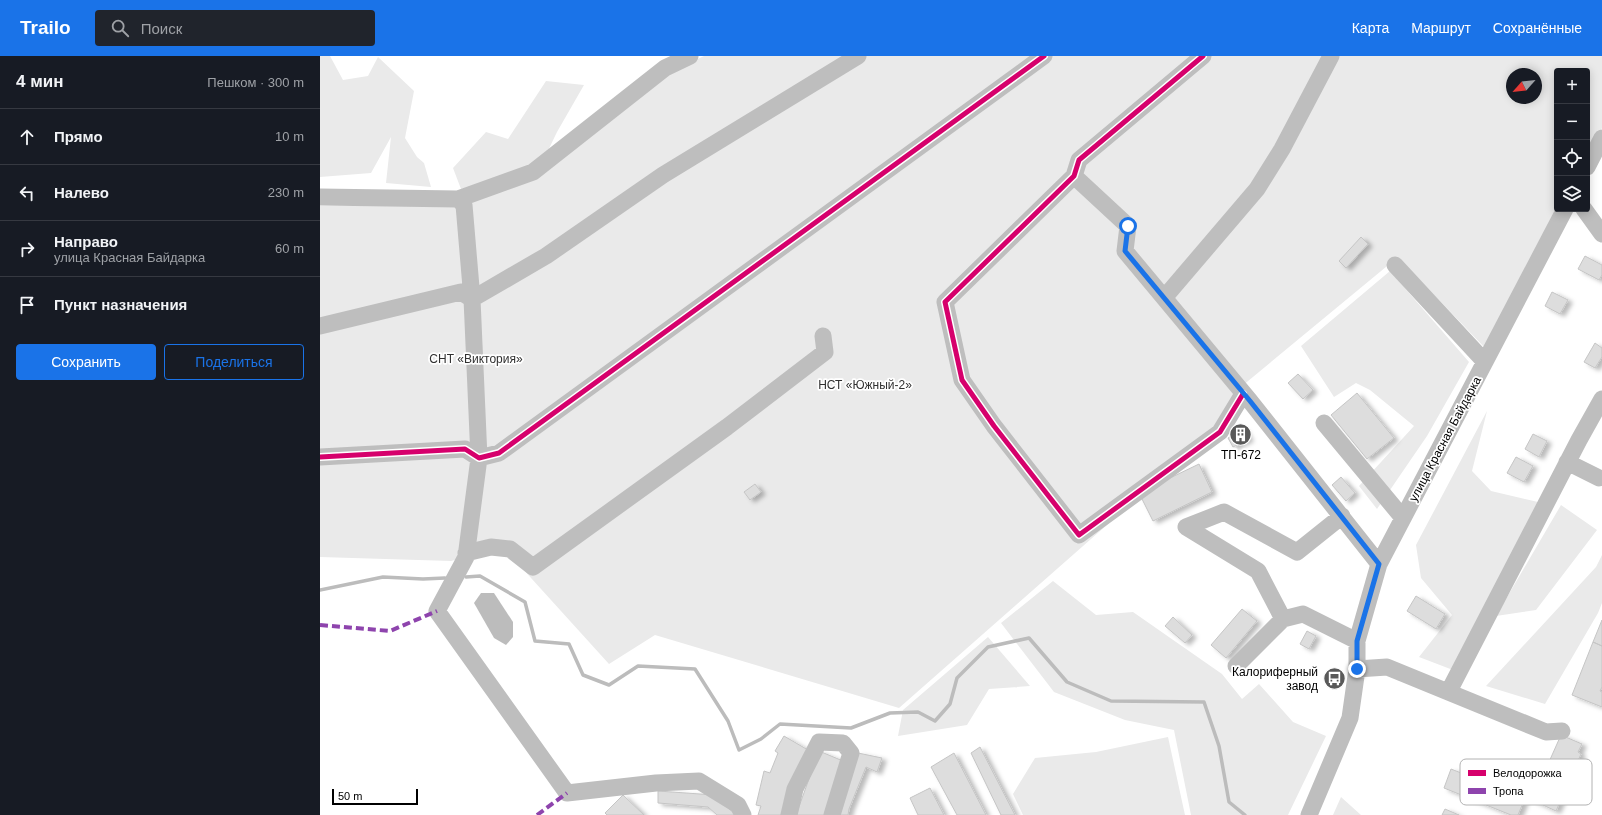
<!DOCTYPE html>
<html lang="ru">
<meta charset="utf-8">
<style>
:root{--surface:#171b24;--page:#20242c;--text:#f1f3f6;--muted:#9ea1a6;--line:#363941;--accent:#1a73e8}
body{margin:0;font-family:Arial,sans-serif;background:var(--page);color:var(--text)}
.controls{position:absolute;right:12px;top:12px;display:grid;overflow:hidden;border-radius:4px;box-shadow:0 2px 10px #0003}
.controls button{width:36px;height:36px;display:grid;place-items:center;padding:0;border:0;border-bottom:1px solid var(--line);background:var(--surface);color:var(--text);font:20px sans-serif}
.compass{position:absolute;left:1186px;top:12px;width:36px;height:36px;border-radius:50%;background:var(--surface);box-shadow:0 2px 10px #0003;rotate:243deg}
.scale{position:absolute;left:12px;bottom:10px;width:86px;box-sizing:border-box;padding-left:4px;border:2px solid #000;border-top:0;font-size:11px;line-height:14px;white-space:nowrap;color:#000;-webkit-text-stroke:3px #fff;paint-order:stroke}
.stop{position:absolute;width:12px;height:12px;margin:-9px;border:3px solid #1a73e8;border-radius:50%;background:#fff}
.stop.end{background:#1a73e8;border-color:#fff;box-shadow:0 1px 4px #0008}
.list{margin:0;padding:0;list-style:none}
h2{display:flex;justify-content:space-between;align-items:center;height:52px;margin:0;padding:0 16px;font-size:17px}
h2 small{font-size:13px;font-weight:400;color:var(--muted)}
.list li{display:grid;grid-template-columns:26px 1fr auto;gap:12px;align-items:center;box-sizing:border-box;height:56px;padding:0 16px;border-top:1px solid var(--line)}
.list b{display:block;font-size:15px;white-space:nowrap}
.list p{margin:0;font-size:13px;white-space:nowrap;color:var(--muted)}
.list em{font-size:13px;font-style:normal;color:var(--muted)}
.actions{display:flex;gap:8px;padding:12px 16px}
.actions a{flex:1;padding:9px 0;border:1px solid var(--accent);border-radius:4px;text-align:center;font-size:14px;color:var(--accent)}
.actions .main{background:var(--accent);color:#fff}
.icon{flex:none;width:22px;height:22px;fill:none;stroke:currentColor;stroke-width:2;stroke-linecap:round;stroke-linejoin:round}
.map{position:relative;flex:none;width:1282px;height:759px;overflow:hidden}
header{display:flex;align-items:center;gap:24px;box-sizing:border-box;height:56px;padding:0 20px;background:var(--accent);color:#fff}
header strong{font-size:19px}
nav{display:flex;gap:22px;margin-inline-start:auto;font-size:14px}
.search{width:280px;height:36px;background:var(--page);display:flex;align-items:center;gap:10px;box-sizing:border-box;padding:0 14px;border-radius:4px;color:var(--muted);font-size:15px}
main{display:flex}
aside{flex:1;background:var(--surface)}
.map>svg:first-child{display:block}
.green{fill:#eaeaea;fill-rule:evenodd}
.water{fill:#bcbcbc}
.lines{fill:none;stroke-linecap:round;stroke-linejoin:round}
.stream{stroke:#bcbcbc;stroke-width:3.5}
.building{fill:#ddd;stroke:#c5c5c5;filter:url(#shadow)}
.minor{stroke:#bebebe;stroke-width:17}
.quiet{stroke:#8e44ad;stroke-width:4;stroke-dasharray:8 4;stroke-linecap:butt}
.cycleway-casing{stroke:#fff;stroke-width:8}
.cycleway{stroke:#d6006c;stroke-width:5}
.route{stroke:#1a73e8;stroke-width:5}
.labels{text-anchor:middle;dominant-baseline:central;stroke-width:3.5;stroke-linejoin:round;paint-order:stroke}
.park-label{font-size:12px;fill:#303030;stroke:#fff}
.street-label{font-size:12px;fill:#000;stroke:#fff}
.poi-label{font-size:12px;fill:#000;stroke:#fff}
.key{fill:#fff;stroke:#b2b2b2;stroke-width:1}
.key-label{font-size:11px;fill:#000}
</style>
<header>
<strong>Trailo</strong>
<div class="search"><svg class="icon" aria-label="search" viewBox="0 0 24 24"><circle cx="10" cy="10" r="6"/><path d="M15 15l6 6"/></svg>Поиск</div>
<nav><a>Карта</a><a>Маршрут</a><a>Сохранённые</a></nav>
</header>
<main>
<aside>
<h2>4 мин<small>Пешком · 300 m</small></h2>
<ul class="list">
<li><svg class="icon" aria-label="ahead" viewBox="0 0 24 24"><path d="M12 20V5M6 11l6-6 6 6"/></svg><div><b>Прямо</b></div><em>10 m</em></li>
<li><svg class="icon" aria-label="left" viewBox="0 0 24 24"><path d="M17 20v-9H6M10 6l-5 5 5 5"/></svg><div><b>Налево</b></div><em>230 m</em></li>
<li><svg class="icon" aria-label="right" viewBox="0 0 24 24"><path d="M7 20v-9h11M14 6l5 5-5 5"/></svg><div><b>Направо</b><p>улица Красная Байдарка</p></div><em>60 m</em></li>
<li><svg class="icon" aria-label="arrive" viewBox="0 0 24 24"><path d="M6 21V4h12l-3 4 3 4H6"/></svg><div><b>Пункт назначения</b></div></li>
</ul>
<div class="actions"><a class="main">Сохранить</a><a>Поделиться</a></div>
</aside>
<div class="map">
<svg width="1282" height="759" viewBox="0 0 1282 759">
<defs>
<filter id="shadow"><feDropShadow dx="4.5" dy="2.5" stdDeviation="2" flood-color="#0004"/></filter>
</defs>
<rect width="100%" height="100%" fill="#fff"/>
<!-- green -->
<path class="green" d="M0,0H10L23,24L48,20L58,1L94,35L85,82L97,101L104,107L111,131L66,127L71,81L51,117L0,121Z
M384,0H1282V72L1267,100V15H1237V153L1164,291L1078,201L922,330L896,373L579,652L335,579L289,608L192,501L160,491L146,501L131,505L0,501V150L144,149L213,124L340,21ZM1192,18H1216V42H1192Z
M226,25L264,29L237,76L224,103L178,126L141,133L133,112L166,76L188,83Z
M1070,215L1149,306L1107,380L1057,453L1039,430L1094,370L1050,334L1036,327L1014,341L981,290Z
M1167,355L1152,415L1171,435L1218,446L1133,614L1099,601L1132,559L1101,522L1096,489Z
M1241,449L1277,474L1216,554L1176,560Z
M1282,499V547L1278,557L1225,648L1166,630L1276,511Z
M733,525L776,559L813,556L902,618L922,643L939,628L973,666L1006,680L968,759H871L854,674L805,664L734,636L681,567Z
M668,581L710,630L669,633L647,669L578,680L583,654Z
M848,681L865,759H703L693,738L715,702L776,696Z
M1021,741L1041,759H1013Z"/>
<!-- water -->
<path class="water" d="M161,537H174L193,566V581L186,589L174,582L154,547Z"/>
<g class="lines">
<!-- stream -->
<path class="stream" d="M146,521L160,520L205,546L215,585L249,588L263,619L289,629L318,610L375,613L408,665L419,694L441,683L460,668L531,672L570,657L598,656L615,665L630,648L637,622L668,591L709,582L747,626L791,645L884,646L899,690L909,746L925,759
M0,534L63,521L103,523L125,522"/>
</g>
<!-- building -->
<path class="building" d="M1041,181L1048,188L1026,212L1019,205Z
M1265,200L1282,209V219L1279,224L1258,213Z
M1232,236L1248,244L1240,258L1225,250Z
M1275,287L1282,292V301L1275,312L1264,306Z
M978,318L993,334L983,343L968,327Z
M1037,337L1074,382L1047,403L1011,359Z
M924,373L929,383L913,391L908,382Z
M1213,378L1227,385L1219,401L1205,393Z
M1196,401L1213,410L1204,426L1187,417Z
M879,408L892,436L833,465L819,437Z
M1021,421L1035,437L1026,445L1012,429Z
M435,428L441,436L430,444L424,436Z
M1096,540L1125,558L1116,573L1087,555Z
M922,553L937,565L906,602L891,589Z
M853,561L872,579L865,587L845,570Z
M1282,564V590L1273,586Z
M987,575L996,580L989,593L980,588Z
M1273,586L1282,590V631L1280,635L1282,636V651L1252,639Z
M1241,679L1262,688L1258,696L1261,698L1236,755L1212,744Z
M464,680L488,694L461,759H438L441,750L436,749L444,715L450,717L458,697L455,695Z
M660,691L695,759H681L651,697Z
M499,695L523,705L505,759H476Z
M538,697L562,702L557,716L546,711L529,753L528,759H518Z
M634,697L666,759H637L611,711Z
M1131,713L1205,742L1198,759H1191L1124,732Z
M610,732L624,759H598L590,742Z
M338,735L394,739L416,759H397L388,751L338,747Z
M303,739L324,759H287L285,757Z
M1125,753L1139,759H1122Z"/>
<g class="lines">
<!-- minor -->
<path class="minor" d="M370,0L345,12L213,116L138,143L144,149L152,243L226,200L343,119L538,0
M883,0L759,104L754,120L625,246L642,324L674,370L759,479L900,376L923,338
M1267,111L1282,82
M754,120L808,170L805,195L930,345L1059,508
M0,141L138,143
M1264,153L1282,178
M1075,209L1165,306
M844,242L937,133L962,93L1011,0
M0,270L141,236L152,243L159,402L146,501L117,555L247,737L336,727L379,725L418,749L423,759
M1004,367L1083,462
M0,401L145,393L159,402L179,397L724,0
M1247,406L1279,422
M1022,460L977,496L904,456L866,471L938,515L963,563L983,558L1037,585
M146,497L171,491L190,493L213,511L407,371L505,296L503,280
M916,610L963,563
M1037,613L1067,611L1226,676L1242,675
M1129,635L1259,384L1282,343
M469,759L475,733L499,686L523,687L531,697L512,759
M989,759L1030,662L1037,613V585L1059,508L1245,153"/>
<!-- quiet -->
<path class="quiet" d="M0,569L70,575L117,555
M217,759L247,737"/>
<defs>
<path id="cycleway" d="M883,0L759,104L754,120L625,246L642,324L674,370L759,479L900,376L923,338
M0,401L145,393L159,402L179,397L724,0"/>
</defs>
<!-- cycleway casing -->
<use href="#cycleway" class="cycleway-casing"/>
<!-- cycleway -->
<use href="#cycleway" class="cycleway"/>
</g>
<g class="lines">
<!-- route -->
<path class="route" d="M808,170L805,195L930,345L1059,508L1037,585V613"/>
</g>
<!-- icons -->
<defs>
<symbol id="building-disc" viewBox="-11 -11 22 22"><circle r="9.5" fill="#595959" stroke="#fff"/><path d="M-4-6H4V6H1V3H-1V6H-4ZM-2.5-4.3h1.7v1.8h-1.7ZM.8-4.3h1.7v1.8H.8ZM-2.5-1h1.7V.8h-1.7ZM.8-1h1.7V.8H.8Z" fill="#fff"/></symbol>
<symbol id="bus-disc" viewBox="-11 -11 22 22"><circle r="9.5" fill="#595959" stroke="#fff"/><path d="M-5-6H5V4H4V6H2V4H-2V6H-4V4H-5ZM-3.5-4V0h7V-4ZM-3.5 1.2v1.5H-2V1.2ZM2 1.2v1.5H3.5V1.2Z" fill="#fff"/></symbol>
</defs>
<g fill-rule="evenodd">
<use href="#building-disc" x="908" y="366" width="25" height="25"/>
<use href="#bus-disc" x="1002" y="610" width="25" height="25"/>
</g>
<g class="labels">
<!-- park labels -->
<g class="park-label">
<text x="156" y="303">СНТ «Виктория»</text>
<text x="545" y="329">НСТ «Южный-2»</text>
</g>
<!-- street labels -->
<g class="street-label">
<text transform="translate(1125 383) rotate(-62)">улица Красная Байдарка</text>
</g>
<!-- poi labels -->
<g class="poi-label">
<text x="921" y="399">ТП-672</text>
<text x="998" y="616" text-anchor="end">Калориферный<tspan x="998" dy="14">завод</tspan></text>
</g>
</g>
<!-- legend -->
<rect x="1140" y="703" width="132" height="46" rx="6" class="key"/>
<rect x="1148" y="714" width="18" height="6" fill="#d6006c"/>
<rect x="1148" y="732" width="18" height="6" fill="#8e44ad"/>
<g class="key-label">
<text x="1173" y="721">Велодорожка</text>
<text x="1173" y="739">Тропа</text>
</g>
</svg>
<div class="controls">
<button>+</button>
<button>−</button>
<button><svg class="icon" aria-label="locate" viewBox="0 0 24 24"><circle cx="12" cy="12" r="6"/><path d="M12 2v4M12 18v4M2 12h4M18 12h4"/></svg></button>
<button><svg class="icon" aria-label="layers" viewBox="0 0 24 24"><path d="M12 4l9 5-9 5-9-5zM3 14l9 5 9-5"/></svg></button>
</div>
<svg class="compass" viewBox="-18 -18 36 36"><path d="M0-13l5 13h-10z" fill="#e53935"/><path d="M0 13l5-13h-10z" fill="#9ea1a6"/></svg>
<div class="scale">50 m</div>
<div class="stop" style="left:808px;top:170px"></div>
<div class="stop end" style="left:1037px;top:613px"></div>
</div>
</main>
